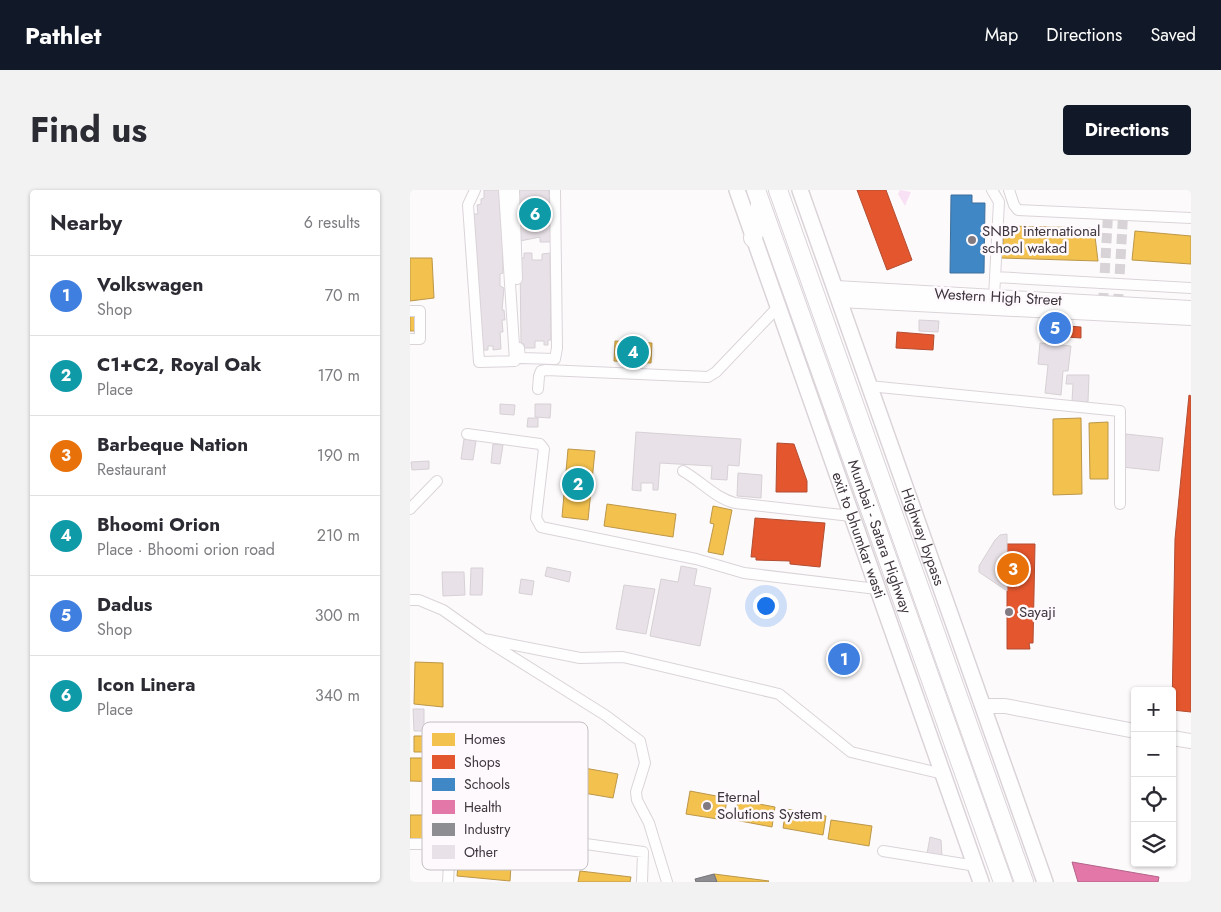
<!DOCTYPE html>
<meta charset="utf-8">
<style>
:root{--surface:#fff;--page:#f2f2f3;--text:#2b2b33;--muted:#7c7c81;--line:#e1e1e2;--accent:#111827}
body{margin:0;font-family:Jost,sans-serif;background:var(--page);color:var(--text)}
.controls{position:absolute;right:15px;bottom:15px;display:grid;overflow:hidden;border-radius:5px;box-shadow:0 1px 4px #0004}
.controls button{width:45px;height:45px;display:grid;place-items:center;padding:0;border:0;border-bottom:1px solid var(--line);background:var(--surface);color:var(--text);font:25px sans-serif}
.you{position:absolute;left:355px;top:415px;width:18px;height:18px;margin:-12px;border:4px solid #fff;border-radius:50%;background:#1a73e8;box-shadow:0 0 0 8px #1a73e833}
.badge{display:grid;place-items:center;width:32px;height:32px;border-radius:50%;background:var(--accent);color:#fff;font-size:16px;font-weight:700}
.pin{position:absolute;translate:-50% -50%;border:2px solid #fff;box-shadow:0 1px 5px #0006}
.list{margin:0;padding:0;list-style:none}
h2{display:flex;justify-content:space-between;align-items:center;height:65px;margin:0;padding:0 20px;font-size:21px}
h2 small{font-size:16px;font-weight:400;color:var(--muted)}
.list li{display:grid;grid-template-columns:32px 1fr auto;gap:15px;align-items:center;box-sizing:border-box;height:80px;padding:0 20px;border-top:1px solid var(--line)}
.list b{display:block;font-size:19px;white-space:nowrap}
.list p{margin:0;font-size:16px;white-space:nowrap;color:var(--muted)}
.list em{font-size:16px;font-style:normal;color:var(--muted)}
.icon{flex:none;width:28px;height:28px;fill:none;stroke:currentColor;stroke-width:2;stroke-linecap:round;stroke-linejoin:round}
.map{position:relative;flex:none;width:781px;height:692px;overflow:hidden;border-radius:5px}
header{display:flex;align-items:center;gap:30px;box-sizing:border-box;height:70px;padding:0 25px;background:var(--accent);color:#fff}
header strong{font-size:24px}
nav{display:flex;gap:28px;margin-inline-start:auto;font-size:18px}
.intro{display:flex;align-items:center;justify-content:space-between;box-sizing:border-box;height:120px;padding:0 30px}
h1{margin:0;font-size:35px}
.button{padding:12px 22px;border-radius:5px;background:var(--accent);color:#fff;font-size:18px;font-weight:700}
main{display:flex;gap:30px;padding:0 30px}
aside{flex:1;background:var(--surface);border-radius:5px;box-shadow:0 1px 4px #0004}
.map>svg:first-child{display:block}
.green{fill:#f9e1f5}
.homes{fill:#f2c14e;stroke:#bc9749}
.shops{fill:#e4572e;stroke:#b24d32}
.schools{fill:#3f88c5;stroke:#3f6f9c}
.health{fill:#e377a8;stroke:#b26388}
.industry{fill:#8d8d92;stroke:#757378}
.building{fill:#e8e1e7;stroke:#d6d1d5}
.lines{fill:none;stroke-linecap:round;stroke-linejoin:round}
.street-tunnel{stroke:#d7d3d6;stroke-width:10;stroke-dasharray:10 5;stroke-linecap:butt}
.street-casing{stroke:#dad4d9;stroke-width:12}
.secondary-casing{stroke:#dad4d9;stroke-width:16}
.primary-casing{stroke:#dad4d9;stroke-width:18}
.highway-casing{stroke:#dad4d9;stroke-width:20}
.street{stroke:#fffeff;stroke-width:10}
.secondary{stroke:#fffeff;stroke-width:14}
.primary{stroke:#fffeff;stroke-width:15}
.highway{stroke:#fffeff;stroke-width:18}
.poi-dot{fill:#817a80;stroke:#fef9fd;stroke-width:2}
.labels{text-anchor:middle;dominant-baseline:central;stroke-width:5;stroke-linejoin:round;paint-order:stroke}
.poi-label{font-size:15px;fill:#3e353d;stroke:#fef9fd;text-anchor:start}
.street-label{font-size:15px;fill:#3e353d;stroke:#fef9fd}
.key{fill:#fef9fd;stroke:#c4bec3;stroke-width:1}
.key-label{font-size:14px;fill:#3e353d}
</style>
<header>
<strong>Pathlet</strong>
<nav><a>Map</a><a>Directions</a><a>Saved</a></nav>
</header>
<div class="intro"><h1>Find us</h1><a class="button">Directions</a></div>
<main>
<aside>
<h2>Nearby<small>6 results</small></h2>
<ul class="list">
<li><span class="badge" style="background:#3f7fe0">1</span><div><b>Volkswagen</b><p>Shop</p></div><em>70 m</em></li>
<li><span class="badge" style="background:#0f9aa8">2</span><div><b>C1+C2, Royal Oak</b><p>Place</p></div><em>170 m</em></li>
<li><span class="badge" style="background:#e8710a">3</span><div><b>Barbeque Nation</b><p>Restaurant</p></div><em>190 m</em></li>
<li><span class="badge" style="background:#0f9aa8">4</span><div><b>Bhoomi Orion</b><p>Place · Bhoomi orion road</p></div><em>210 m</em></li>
<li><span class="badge" style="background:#3f7fe0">5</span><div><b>Dadus</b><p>Shop</p></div><em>300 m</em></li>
<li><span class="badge" style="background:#0f9aa8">6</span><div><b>Icon Linera</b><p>Place</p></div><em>340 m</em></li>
</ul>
</aside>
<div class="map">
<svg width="781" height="692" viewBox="0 0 781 692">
<rect width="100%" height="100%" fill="#fdfafc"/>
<!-- green -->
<path class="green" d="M490,0L501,2L495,16L488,4Z"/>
<!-- homes -->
<path class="homes" d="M595,36L684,38L688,71L591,68Z
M725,41L781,46V74L722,70Z
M0,68H22L24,108L0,111Z
M8,123L7,141H0V124Z
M205,151L242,153L241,173L204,171Z
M671,228L672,304L643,305V229Z
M698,232V289H680L679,233Z
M158,259L185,261L178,330L152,327Z
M197,314L266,324L263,347L194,336Z
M303,316L322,320L313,365L298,362L304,334L300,333Z
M5,472L33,473V517L4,514Z
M4,546H15V562H4Z
M67,559L208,584L203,608L62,584Z
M0,568H31L35,592L0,591Z
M280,601L317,608L314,630L276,624Z
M328,610L365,617L362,637L325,630Z
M376,619L416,626L413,645L373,638Z
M0,625H30L29,651L0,650Z
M421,630L462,636L459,656L418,649Z
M50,655L102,660L100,691L47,686Z
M170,681L221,687L220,692H168Z
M304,684L359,691L358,692H307Z"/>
<!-- shops -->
<path class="shops" d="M447,0H476L502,70L477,80Z
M644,135L671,137V148L643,146Z
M487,142L524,145L523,160L486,158Z
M779,205L781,206V522L762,520L765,349Z
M367,253L384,254L397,291V302H366Z
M345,328L415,333L410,377L380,374V371L346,370V367H341Z
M597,354H625L623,453H619L620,459H597Z"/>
<!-- schools -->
<path class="schools" d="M541,5H562V13H575L574,83H540Z"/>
<!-- health -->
<path class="health" d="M662,672L749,687L748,692H668Z"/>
<!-- industry -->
<path class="industry" d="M304,684L307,692H286L285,689Z"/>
<!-- building -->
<path class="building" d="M74,0H90L93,53V83L90,84V96L94,98L92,120H94L95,130H92L93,142H90L91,159L83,160V156H78V160H71L64,24H68L67,15L71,14V9L74,8Z
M109,0H139L141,52H130V47L110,51Z
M114,63H122V70H132V64L140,63L141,150H138V155H134V151H125V158H114V154H111L110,68H114Z
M509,130L529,131L528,142L509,141Z
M630,153L661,156L658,181H653L651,205L635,203L638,175L628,174Z
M657,185H679L678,212L662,211L663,194H656Z
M90,214L105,215L104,225L90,224Z
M125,214H141L140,228L125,227Z
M118,228H128V237H117Z
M226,242L331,249L329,276L318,275L317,290L301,289L302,276L250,273L248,300H243V293H231V301L222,300Z
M716,244L753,248L749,281L712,277Z
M54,249L66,251L63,270L51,269Z
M83,254L93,255L90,274L81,273Z
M19,271V279L2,280L1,272Z
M328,283L352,285L351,308L327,306Z
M597,344V401L569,382V376L585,350L590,345Z
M271,376L287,379L284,395L301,398L290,456L240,446L251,389L268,392Z
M137,377L161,382L159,392L135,386Z
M61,378H73L72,405H60Z
M32,382H54L55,405L33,406Z
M111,389L124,391L122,405L109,403Z
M214,395L245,399L236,444L206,439Z
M3,519H14V541H4Z
M520,647L531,650L532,666L517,664Z"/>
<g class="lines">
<!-- street-tunnel -->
<path class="street-tunnel" d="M693,113L698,25
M708,114L713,26"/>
<defs>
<path id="street" d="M65,0L58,15L69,172L105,171L94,0
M104,0L107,89
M582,0L589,12L584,107
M599,0L604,15L608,20L781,28
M585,87L781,98
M0,121H10V149H0
M109,158L110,168L145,169L147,158L145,0
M459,196L710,221V314
M128,199L129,186L131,181L136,180L298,187L306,182L367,118
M57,244L130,254L134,259L126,328L131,337L286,369L334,383L467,399
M273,281C291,291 305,308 325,313L441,326
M0,319L27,291
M0,410H9L33,420L74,449L195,525L230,551L235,573L226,602L227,610L239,633L257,692
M74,449L170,468L213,467L369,504L441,562L533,584
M0,654H28
M473,661L566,676
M38,692L41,639L140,649L233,662L232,692"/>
<path id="secondary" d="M426,98L781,118
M430,110L781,128
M573,516H595L725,541
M762,548L781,551"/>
<g id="primary">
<path id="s1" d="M327,0L571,692"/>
<path id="s2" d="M390,0L635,692"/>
</g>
<g id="highway">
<path id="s3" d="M346,0L593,692"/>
<path d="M368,0L614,692"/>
<path d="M343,48L350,15"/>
</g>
</defs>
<!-- street casing -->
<use href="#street" class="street-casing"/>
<!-- secondary casing -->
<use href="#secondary" class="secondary-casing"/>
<!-- primary casing -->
<use href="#primary" class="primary-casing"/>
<!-- highway casing -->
<use href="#highway" class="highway-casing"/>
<!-- street -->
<use href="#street" class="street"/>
<!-- secondary -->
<use href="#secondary" class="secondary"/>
<!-- primary -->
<use href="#primary" class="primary"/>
<!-- highway -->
<use href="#highway" class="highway"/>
</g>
<!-- markers -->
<g class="poi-dot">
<circle cx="562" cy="50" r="5"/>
<circle cx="599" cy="422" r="5"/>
<circle cx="297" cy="616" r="5"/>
</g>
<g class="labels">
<!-- poi labels -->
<g class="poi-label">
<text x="572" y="41">SNBP international<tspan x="572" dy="17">school wakad</tspan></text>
<text x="609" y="422">Sayaji</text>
<text x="307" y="607">Eternal<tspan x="307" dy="17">Solutions System</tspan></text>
</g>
<!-- street labels -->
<g class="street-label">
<text transform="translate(588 107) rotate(3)">Western High Street</text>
<text stroke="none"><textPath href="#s1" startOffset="366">exit to bhumkar wasti</textPath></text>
<text stroke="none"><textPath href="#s3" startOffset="368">Mumbai - Satara Highway</textPath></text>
<text stroke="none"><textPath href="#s2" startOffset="368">Highway bypass</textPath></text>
</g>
</g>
<!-- legend -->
<rect x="12" y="532" width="166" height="148" rx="8" class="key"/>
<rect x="22" y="543" width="23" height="13" fill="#f2c14e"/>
<rect x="22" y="565" width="23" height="14" fill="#e4572e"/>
<rect x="22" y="588" width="23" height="13" fill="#3f88c5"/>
<rect x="22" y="610" width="23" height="14" fill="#e377a8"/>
<rect x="22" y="633" width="23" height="13" fill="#8d8d92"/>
<rect x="22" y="655" width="23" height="14" fill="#e8e1e7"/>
<g class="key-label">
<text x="54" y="554">Homes</text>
<text x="54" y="577">Shops</text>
<text x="54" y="599">Schools</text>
<text x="54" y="622">Health</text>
<text x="54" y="644">Industry</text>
<text x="54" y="667">Other</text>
</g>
</svg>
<div class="controls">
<button>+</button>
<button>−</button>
<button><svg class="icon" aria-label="locate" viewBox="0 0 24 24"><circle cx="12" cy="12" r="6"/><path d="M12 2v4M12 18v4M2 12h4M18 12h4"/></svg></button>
<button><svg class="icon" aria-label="layers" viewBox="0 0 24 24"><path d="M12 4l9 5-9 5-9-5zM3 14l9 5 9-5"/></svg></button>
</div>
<div class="you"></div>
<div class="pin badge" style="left:434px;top:469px;background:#3f7fe0">1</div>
<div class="pin badge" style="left:168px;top:294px;background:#0f9aa8">2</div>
<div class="pin badge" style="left:603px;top:379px;background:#e8710a">3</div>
<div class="pin badge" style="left:223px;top:162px;background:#0f9aa8">4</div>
<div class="pin badge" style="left:645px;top:138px;background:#3f7fe0">5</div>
<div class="pin badge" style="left:125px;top:24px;background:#0f9aa8">6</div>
</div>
</main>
